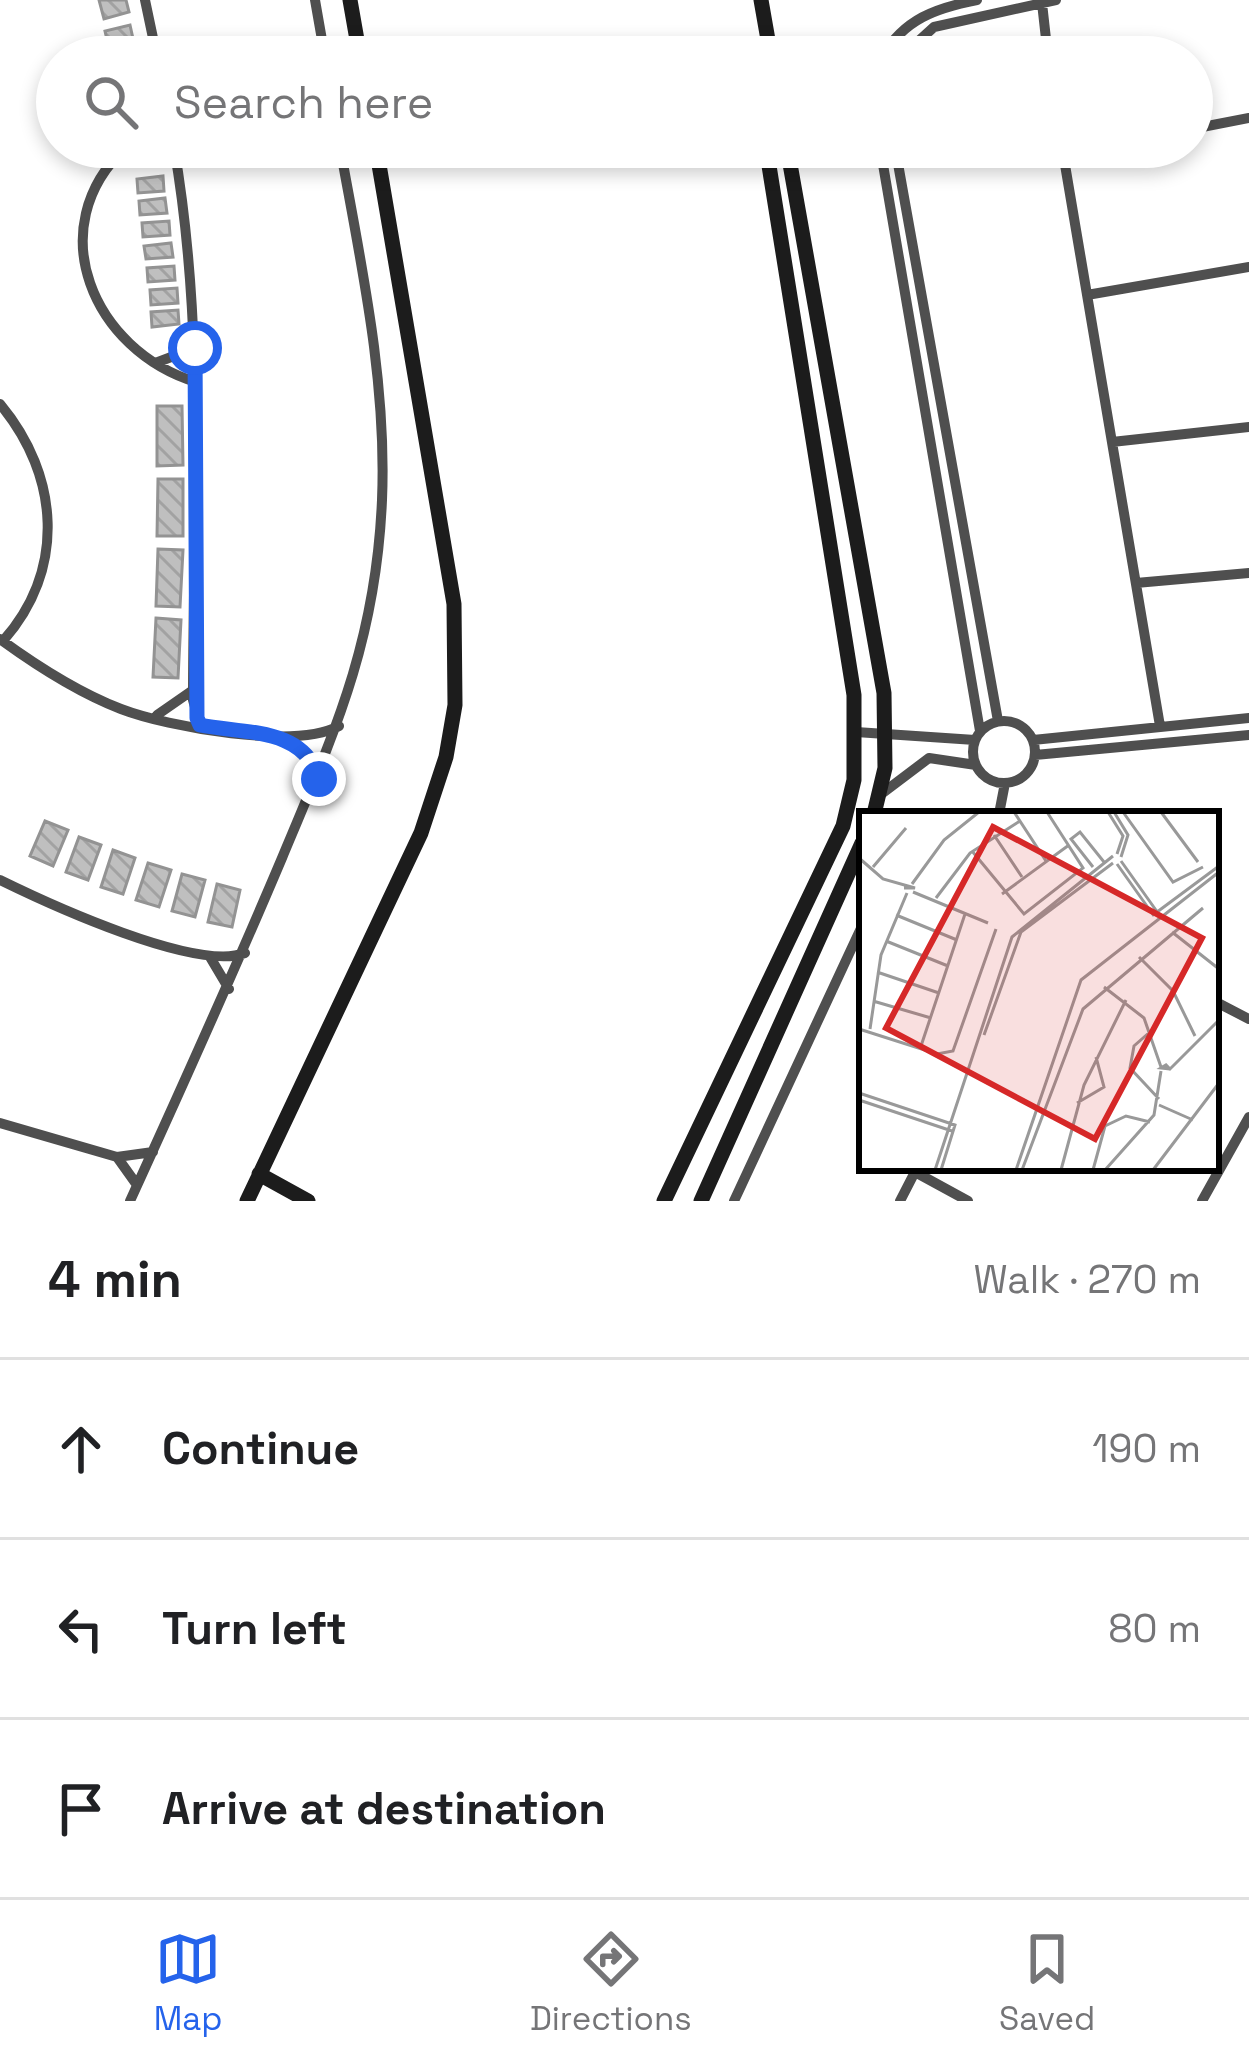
<!DOCTYPE html>
<meta charset="utf-8">
<style>
:root{--surface:#fff;--page:#f2f2f2;--text:#202124;--muted:#757577;--line:#e0e0e0;--accent:#2563eb}
body{margin:0;font-family:"Space Grotesk",sans-serif;background:var(--page);color:var(--text)}
.stop{position:absolute;width:36px;height:36px;margin:-27px;border:9px solid #2563eb;border-radius:50%;background:#fff}
.stop.end{background:#2563eb;border-color:#fff;box-shadow:0 3px 12px #0008}
.list{margin:0;padding:0;list-style:none}
h2{display:flex;justify-content:space-between;align-items:center;height:156px;margin:0;padding:0 48px;font-size:51px}
h2 small{font-size:39px;font-weight:400;color:var(--muted)}
.list li{display:grid;grid-template-columns:78px 1fr auto;gap:36px;align-items:center;box-sizing:border-box;height:180px;padding:0 48px;border-top:3px solid var(--line)}
.list b{display:block;font-size:45px;white-space:nowrap}
.list em{font-size:39px;font-style:normal;color:var(--muted)}
.icon{flex:none;width:66px;height:66px;fill:none;stroke:currentColor;stroke-width:2;stroke-linecap:round;stroke-linejoin:round}
.map{position:relative;flex:none;width:1249px;height:1201px;overflow:hidden}
.search{position:absolute;background:var(--surface);box-shadow:0 6px 18px #0003;left:36px;right:36px;top:36px;height:132px;display:flex;align-items:center;gap:30px;box-sizing:border-box;padding:0 42px;border-radius:66px;color:var(--muted);font-size:45px}
.sheet{height:696px;background:var(--surface)}
nav{display:flex;justify-content:space-around;align-items:center;box-sizing:border-box;height:168px;border-top:3px solid var(--line);background:var(--surface);font-size:33px;color:var(--muted)}
nav a{display:grid;justify-items:center;gap:6px}
nav .on{color:var(--accent)}
.map>svg:first-child{display:block}
.building{fill:url(#building-back-hatch);stroke:#939393;stroke-width:3}
.lines{fill:none;stroke-linecap:round;stroke-linejoin:round}
.street{stroke:#4f4f4f;stroke-width:10}
.secondary{stroke:#1c1c1c;stroke-width:15}
.route{stroke:#2563eb;stroke-width:15}
.inset-road{fill:none;stroke:#999;stroke-width:3}
.view{fill:#d62828;fill-opacity:0.15;stroke:#d62828;stroke-width:6}
.inset-edge{fill:none;stroke:#000;stroke-width:6}
</style>
<div class="map">
<svg width="1249" height="1201" viewBox="0 0 1249 1201">
<defs>
<pattern id="building-back-hatch" width="6" height="6" patternUnits="userSpaceOnUse" patternTransform="scale(3)"><rect width="6" height="6" fill="#bfbfbf"/><path d="M-1 5l2 2M0 0l6 6M5-1l2 2" fill="none" stroke="#a2a2a2"/></pattern>
</defs>
<rect width="100%" height="100%" fill="#fff"/>
<!-- building -->
<path class="building" d="M99,0H126L129,12L104,19Z
M130,25L137,57H111L105,31Z
M163,176L164,191L138,193L137,179Z
M165,198L167,213L140,215L139,201Z
M169,221L170,235L143,237L142,223Z
M171,243L173,257L146,259L144,246Z
M174,266L175,280L148,282L147,268Z
M177,288L178,303L151,305L150,290Z
M178,310L179,324L152,327L151,312Z
M157,406H182L183,465L157,466Z
M158,479H183V536H157Z
M158,549L183,550L180,607L156,606Z
M156,618L181,620L178,678L153,677Z
M45,821L68,830L53,866L30,856Z
M79,837L101,845L88,880L66,872Z
M113,850L135,858L123,894L101,887Z
M148,863L171,870L159,907L136,900Z
M182,874L205,880L195,917L172,911Z
M217,884L240,890L232,927L208,922Z"/>
<g class="lines">
<!-- street -->
<path class="street" d="M145,0L157,57
M315,0L325,57
M1042,3L1048,57
M882,57C904,19 936,8 977,0
M901,57L934,27L1056,0
M1192,129L1249,118
M126,147C39,228 94,351 196,382
M174,147C206,332 193,515 193,700L200,725
M880,147L980,731
M895,147L998,721
M1062,147L1160,726
M1064,155L1104,147
M1087,295L1249,267
M158,362L195,348
M0,404C60,476 66,570 3,641
M1112,442L1249,427
M1136,583L1249,573
M0,639C37,666 77,692 121,709C168,727 295,750 339,726
M157,715L193,690
M973 752a31 31 0 1 1 62 0a31 31 0 1 1-62 0Z
M856,732L975,740
M292,740L310,757L319,779
M1033,740L1249,718
M1035,755L1249,735
M880,795L929,758L976,765
M999,814L1005,783
M0,880C49,904 196,972 245,953
M210,957L229,989
M1216,1002L1249,1019
M0,1123L117,1157L153,1152
M117,1157L137,1185
M915,1172L968,1201
M130,1201C182,1087 233,974 282,858C335,731 376,642 382,500C387,381 361,264 340,147
M734,1201L862,926
M900,1201L917,1168
M1202,1201L1249,1117"/>
<!-- secondary -->
<path class="secondary" d="M350,0L360,57
M761,0L771,57
M787,147L884,693L885,768L874,814
M259,1174L308,1201
M247,1201L421,833L446,757L455,705L454,604L376,147
M664,1201L843,826L854,780V695L766,147
M701,1201L862,843"/>
</g>
<g class="lines">
<!-- route -->
<path class="route" d="M195,348L197,718L200,725C245,734 304,727 319,779"/>
</g>
<!-- overview -->
<g transform="translate(859 811)">
<rect width="360" height="360" fill="#fff"/>
<path class="inset-road" d="M155,1L187,50M249,1L264,25L258,43M255,1L269,24L262,46M264,1L314,71L344,56M302,1L339,51M135,24L163,66M113,40L165,103L224,57L188,1M0,47L24,68L56,77H45M262,50L299,102M258,53L295,105M14,56L47,17M234,56L212,28L221,21L245,51M53,73L85,29L120,1M54,81L129,112M143,83L210,34M77,87L111,42L161,10M37,104L98,129M294,104L360,55M313,121L360,158M27,130L89,155M280,146L314,180L336,225M18,161L80,182M245,176L285,207L302,256M14,190L72,207M0,218L78,243L94,240L137,118M11,218L22,144L48,82M292,220L275,235L271,257L300,288M125,224L162,121L254,52M62,235L106,103M311,258L302,257L307,254L311,258L360,209M0,282L96,314L82,359M0,289L93,320M218,292L245,276L237,246M300,294L334,309M76,359L153,126L254,45M157,359L222,169L360,61M163,359L224,198L344,97M202,359L225,274L267,189M234,359L246,315L267,305L291,311M246,359L295,304L302,260M294,359L360,272"/>
<path class="view" d="M134,16L343,127L236,328L27,217Z"/>
<rect width="360" height="360" class="inset-edge"/>
</g>
</svg>
<div class="stop" style="left:195px;top:348px"></div>
<div class="stop end" style="left:319px;top:779px"></div>
<div class="search"><svg class="icon" aria-label="search" viewBox="0 0 24 24"><circle cx="10" cy="10" r="6"/><path d="M15 15l6 6"/></svg>Search here</div>
</div>
<section class="sheet">
<h2>4 min<small>Walk · 270 m</small></h2>
<ul class="list">
<li><svg class="icon" aria-label="ahead" viewBox="0 0 24 24"><path d="M12 20V5M6 11l6-6 6 6"/></svg><div><b>Continue</b></div><em>190 m</em></li>
<li><svg class="icon" aria-label="left" viewBox="0 0 24 24"><path d="M17 20v-9H6M10 6l-5 5 5 5"/></svg><div><b>Turn left</b></div><em>80 m</em></li>
<li><svg class="icon" aria-label="arrive" viewBox="0 0 24 24"><path d="M6 21V4h12l-3 4 3 4H6"/></svg><div><b>Arrive at destination</b></div></li>
</ul>
</section>
<nav>
<a class="on"><svg class="icon" aria-label="map" viewBox="0 0 24 24"><path d="M3 6l6-2 6 2 6-2v14l-6 2-6-2-6 2zM9 4v14M15 6v14"/></svg>Map</a>
<a><svg class="icon" aria-label="directions" viewBox="0 0 24 24"><path d="M12 3l9 9-9 9-9-9zM9 14v-3h6M13 9l2 2-2 2"/></svg>Directions</a>
<a><svg class="icon" aria-label="saved" viewBox="0 0 24 24"><path d="M7 4h10v16l-5-4-5 4z"/></svg>Saved</a>
</nav>
